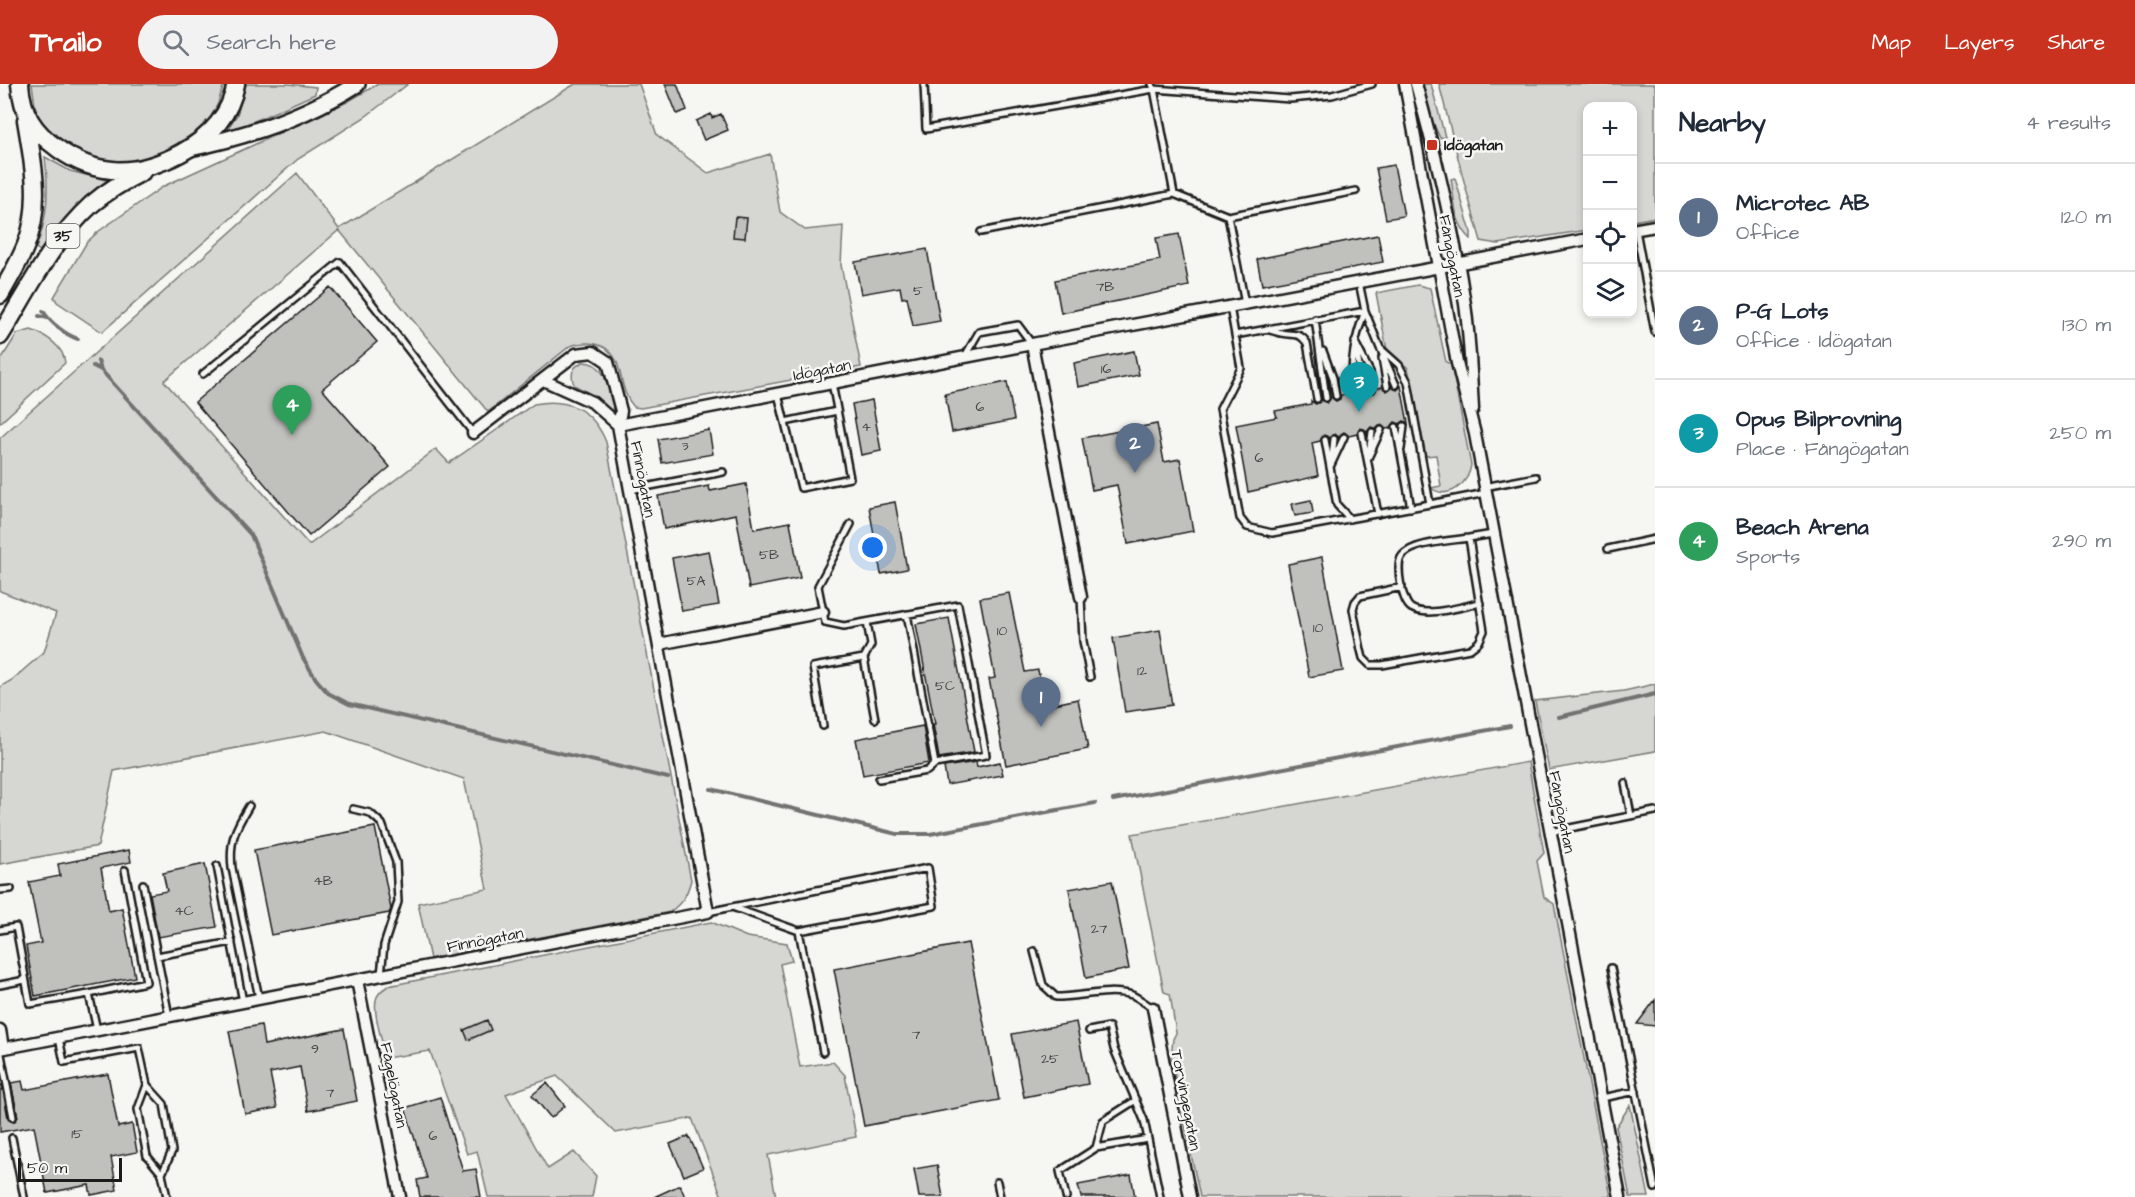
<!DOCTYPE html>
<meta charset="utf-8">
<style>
:root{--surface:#fff;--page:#f2f2f3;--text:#1f2937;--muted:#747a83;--line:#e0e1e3;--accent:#c8321e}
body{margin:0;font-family:"Architects Daughter",sans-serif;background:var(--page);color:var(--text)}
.controls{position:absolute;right:18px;top:18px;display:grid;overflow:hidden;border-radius:12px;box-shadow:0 3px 9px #0003}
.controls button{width:54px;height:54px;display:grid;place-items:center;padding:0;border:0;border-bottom:2px solid var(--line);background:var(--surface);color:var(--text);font:30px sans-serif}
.scale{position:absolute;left:18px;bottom:15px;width:104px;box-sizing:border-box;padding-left:6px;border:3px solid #1c1c1c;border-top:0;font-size:16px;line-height:21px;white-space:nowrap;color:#1c1c1c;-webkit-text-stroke:4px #f6f6f2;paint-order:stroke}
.you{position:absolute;left:873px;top:464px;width:21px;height:21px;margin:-15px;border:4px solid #fff;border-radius:50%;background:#1a73e8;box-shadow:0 0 0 9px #1a73e833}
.badge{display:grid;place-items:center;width:39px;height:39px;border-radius:50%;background:var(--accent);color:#fff;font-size:20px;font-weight:700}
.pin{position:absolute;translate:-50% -50px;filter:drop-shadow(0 2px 3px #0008)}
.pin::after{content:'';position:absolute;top:32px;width:21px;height:18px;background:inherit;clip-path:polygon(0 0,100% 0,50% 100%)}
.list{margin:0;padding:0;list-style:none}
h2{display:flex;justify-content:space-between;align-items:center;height:78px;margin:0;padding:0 24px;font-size:26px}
h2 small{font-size:20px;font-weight:400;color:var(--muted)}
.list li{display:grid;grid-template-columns:39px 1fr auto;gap:18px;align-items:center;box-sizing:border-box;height:108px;padding:0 24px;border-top:2px solid var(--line)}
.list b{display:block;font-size:22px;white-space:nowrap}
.list p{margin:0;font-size:20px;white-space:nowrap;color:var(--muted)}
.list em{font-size:20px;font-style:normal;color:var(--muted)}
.icon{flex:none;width:33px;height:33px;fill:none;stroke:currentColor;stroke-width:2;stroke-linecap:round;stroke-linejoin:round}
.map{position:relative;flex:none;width:1655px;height:1113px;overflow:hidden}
header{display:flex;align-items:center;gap:36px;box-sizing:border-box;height:84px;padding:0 30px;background:var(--accent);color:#fff}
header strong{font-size:28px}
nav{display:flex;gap:33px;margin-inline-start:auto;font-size:21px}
.search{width:420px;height:54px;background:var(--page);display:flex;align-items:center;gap:15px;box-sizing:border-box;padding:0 21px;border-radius:33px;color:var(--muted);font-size:22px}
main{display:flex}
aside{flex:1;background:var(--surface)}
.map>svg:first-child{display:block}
.green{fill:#d6d6d2;stroke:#797977;stroke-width:1.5}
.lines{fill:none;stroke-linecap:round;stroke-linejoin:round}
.stream{stroke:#727271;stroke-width:4}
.building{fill:#c0c0bd;stroke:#1c1c1c;stroke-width:1.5}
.lane-casing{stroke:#1c1c1c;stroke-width:10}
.street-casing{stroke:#1c1c1c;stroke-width:15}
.secondary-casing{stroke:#1c1c1c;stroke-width:20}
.primary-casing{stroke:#1c1c1c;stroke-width:21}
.lane{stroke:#f6f6f2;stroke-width:5}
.street{stroke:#f6f6f2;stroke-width:10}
.secondary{stroke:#f6f6f2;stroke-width:15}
.primary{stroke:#f6f6f2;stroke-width:16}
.poi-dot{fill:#c8321e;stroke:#f6f6f2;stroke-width:2}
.labels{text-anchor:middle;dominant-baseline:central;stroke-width:5;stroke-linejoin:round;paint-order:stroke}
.number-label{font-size:14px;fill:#454544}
.shield{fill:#f6f6f2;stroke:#5d5d5c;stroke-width:1.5}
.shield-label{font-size:15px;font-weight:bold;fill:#1c1c1c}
.poi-label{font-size:16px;font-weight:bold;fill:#1c1c1c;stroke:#f6f6f2;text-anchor:start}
.street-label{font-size:16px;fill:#1c1c1c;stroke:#f6f6f2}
</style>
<header>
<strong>Trailo</strong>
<div class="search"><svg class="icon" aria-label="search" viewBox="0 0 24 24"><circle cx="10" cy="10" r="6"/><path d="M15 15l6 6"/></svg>Search here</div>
<nav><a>Map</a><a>Layers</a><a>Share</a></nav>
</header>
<main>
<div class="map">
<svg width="1655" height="1113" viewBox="0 0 1655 1113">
<rect width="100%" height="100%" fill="#f6f6f2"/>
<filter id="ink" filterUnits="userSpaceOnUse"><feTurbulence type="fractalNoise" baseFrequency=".0167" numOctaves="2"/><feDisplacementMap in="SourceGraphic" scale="12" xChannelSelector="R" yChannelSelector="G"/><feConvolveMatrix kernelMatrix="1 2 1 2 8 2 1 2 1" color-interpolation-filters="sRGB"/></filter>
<g filter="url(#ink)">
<!-- green -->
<path class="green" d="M32,0H224L218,19L210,35L198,47L166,66L132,78L117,80L85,76L47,48L39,35L35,21Z
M246,0H288L316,3L315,10L223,51L237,31Z
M378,0H408L365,33L298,75L102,248L57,218L54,213L87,158L99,147L164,102L347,18Z
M575,0H639L657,51L708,89L770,70L780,128L805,146L843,142L841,181L861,283L641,324L634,323C621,309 623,292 616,276C607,258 586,256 570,262L488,328L339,146L164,297L309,461L436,365L449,379L534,320C568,313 593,326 606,358L691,796C687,811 683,818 670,828L430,875L418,819L487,805L464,695L326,647L114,687L98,762L0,780V603L12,596L44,568L56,529L0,507V354L297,89L339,145Z
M1423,0H1431L1445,53L1440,54L1432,36Z
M1439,0H1655V133L1633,137L1632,22H1588L1587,146L1498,160L1481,157L1466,105Z
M45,73L70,87L110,97C81,117 59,137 40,167L36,164C48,134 49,105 45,73Z
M1455,94L1471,148V155C1453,138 1455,117 1451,95Z
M1418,201L1430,204L1446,278L1451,280L1471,381C1469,399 1449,417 1431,404L1441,402L1436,371L1426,372L1408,284L1387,266L1376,209Z
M31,246C46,251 64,263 65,279L0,339V277L17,250Z
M583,278C606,278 608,304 613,322L612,327H609C601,314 588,308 574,301C570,290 572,283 583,278Z
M1655,600V667L1549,686L1535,617L1624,607Z
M1528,678L1544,769L1537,777L1544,813L1554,820L1611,1113H1200L1171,974L1173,955L1176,949L1170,910L1164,908L1132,750Z
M711,838L747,853L787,859L792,877L780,880L800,983L833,978L845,991L856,1053L768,1071L776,1113H722L692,1034L616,1049L557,992L506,1010L548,1085L574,1068L596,1092L592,1113H488L477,1067L467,1070L430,967L386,974C383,959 373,931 376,916C377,910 383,905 388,902Z
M1630,1021L1649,1113H1630L1616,1043Z"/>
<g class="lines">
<!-- stream -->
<path class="stream" d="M43,227C51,239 64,250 78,255
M39,232L48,234
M98,277L101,286
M93,282L101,286L251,451L303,574L316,595L328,609L349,620L668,694
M1559,633L1655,610
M711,705L897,750H930L1095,719
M1113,716L1510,642"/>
</g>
<!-- building -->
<path class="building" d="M665,0H677L687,26L677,30Z
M711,30L712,34L721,30L728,46L704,56L696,37Z
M1394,81L1404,132L1386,135L1376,84Z
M735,133L747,134L745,154L733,153Z
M1179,150L1189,202L1061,229L1055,196L1160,176L1156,154Z
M1378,151L1383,178L1262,201L1257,175Z
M927,165L940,237L913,242L907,213L902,214L900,203L861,210L855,178Z
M330,203L377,258L322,305L390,383L309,452L195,318Z
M1134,267L1139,291L1078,303L1074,279Z
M1007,298L1014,336L952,348L945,310Z
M1401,302L1408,339L1404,337L1400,340L1395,338L1391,344L1386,345L1381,341L1376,345L1371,343L1367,349L1364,345L1360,344L1357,350L1349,352L1344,348L1338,353L1335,350L1329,354L1324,351L1320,357L1312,359L1318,392L1248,408L1236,341L1277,333L1275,327L1311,320V317L1316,320L1322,316L1327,319L1331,313L1336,317L1340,315L1341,311L1349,309L1354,313L1359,309L1363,312L1368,307L1374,309L1377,304L1382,303L1387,307L1392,303L1397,306Z
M872,316L881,367L861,371L852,320Z
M1157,340L1164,378L1180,375L1193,447L1128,460L1117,401L1092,406L1082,354Z
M709,346L713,370L662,379L658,355Z
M746,400L754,445L790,438L800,494L749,504L736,430L664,445L658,412L709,402L710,407Z
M1311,416L1313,429L1295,432L1292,420Z
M895,418L907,485L881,490L869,423Z
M709,467L719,521L682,527L672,474Z
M1322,473L1343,587L1309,593L1288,480Z
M1009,509L1025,588L1038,586L1045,622L1078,615L1088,665L1006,681L989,595L995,594L980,514Z
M949,534L974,668L939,674L933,640H935L916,540Z
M1160,546L1172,621L1125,628L1113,554Z
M923,642L929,679L863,691L856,655Z
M976,678L977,683L1000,678L1003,691L947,701L944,683Z
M375,743L391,825L389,829L271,851L254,766Z
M129,766L131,778L101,784L109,827L122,824L135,893L35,912L26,862L41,859L29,798L60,792L58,780Z
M205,780L217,843L158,853L150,810L167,807L163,789Z
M1112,797L1129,885L1086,894L1069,805Z
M968,859L999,1016L864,1042L834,885Z
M1655,916V942L1637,940Z
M487,936L491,946L468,956L464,946Z
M1076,938L1088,1000L1024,1013L1012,950Z
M261,941L264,961L344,945L357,1017L308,1027L300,983L270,989L277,1024L245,1030L229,947Z
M108,990L118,1043L132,1040L137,1068L111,1073L117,1106L91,1111L89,1101L47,1109L34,1042L0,1048V1001H2L8,1034L13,1038L18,1033L11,999L22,997L24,1006Z
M547,999L565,1022L551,1034L532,1011Z
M440,1013L463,1087L476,1085L481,1113H420L417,1096L427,1094L405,1024Z
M689,1052L703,1084L684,1092L670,1060Z
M937,1081L943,1113H919L914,1085Z
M1131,1091L1135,1113H1081L1078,1101Z
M680,1101L685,1113H654Z"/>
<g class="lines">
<defs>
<path id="lane" d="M924,0L926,45L1154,5L1174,110L1228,132L1356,107
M1152,0L1154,5L1290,15L1332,11L1372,0
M1228,132L1245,220
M1636,146L1655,248
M981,148L1174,110
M1230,223L1241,284L1220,325L1240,434L1247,443L1272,449L1430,420L1408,298L1399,281L1380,264L1365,227L1359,198
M1315,235L1326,314
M1266,245C1271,246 1276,248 1281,249C1293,252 1299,247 1307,259L1317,315
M1235,251L1365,227C1355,254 1349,279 1354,308
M1355,258L1370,288L1372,305
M1356,264L1363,307
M1381,266L1396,301
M1323,267L1333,294L1336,312
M965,272L979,248L1018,241L1032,260
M1382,274L1387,302
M203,290L340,178L473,349
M778,310L801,404L850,394L832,299
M785,338L837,327
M1396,343L1411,424
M1362,349L1378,430
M1325,356L1337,421L1350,435
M1401,365L1404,342
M1369,370L1372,348
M1332,374L1334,355
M1368,374L1381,346
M1331,381L1344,353
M1484,403L1536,393
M630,406L723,388
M1430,420L1486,409
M851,440L818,502L825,538L844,542L958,521L986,671L935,680L927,687L879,695
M1469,454C1455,456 1426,458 1414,464C1411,465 1404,469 1402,472C1395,481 1402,518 1411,524C1427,534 1463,522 1480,519
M1608,465L1655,455
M1402,503L1360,512L1355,518L1353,525L1361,566L1363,574L1370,581H1382L1470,565L1479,558L1484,547L1469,454L1493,450
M1081,513L1083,557L1090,593
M907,530L935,680
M867,538L871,561L864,574L875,635
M823,642L813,583L864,574
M1625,699L1631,732
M249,722C235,745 229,757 232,784L259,914
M353,725L370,729L382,740L396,778L398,818L384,861L381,891
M1550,748L1655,727
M217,782L243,918
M143,800L169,932
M0,806L11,805
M708,828L732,823L799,847L934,822L928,784L732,823
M0,846L16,843L30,920L89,910
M799,847L823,968
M1034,867L1043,901L1056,913C1081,913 1108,904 1132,911C1139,914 1146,920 1153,924
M157,872L232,858
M1611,884L1655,1104
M0,901L25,896
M97,946L89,910L146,898L125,786
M1089,947L1109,943L1114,965L1144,1036L1160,1113
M59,954L64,978L139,964L147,1001L164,1020L172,1067L162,1090L147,1072L138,1025L147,1001
M0,965L13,1033
M1602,1014L1636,1007
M12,1054L24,1113
M1096,1064L1148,1055
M162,1090L167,1113
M997,1098L1000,1113
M1066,1113L1060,1087L1096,1064L1103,1037L1136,1016"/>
<path id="street" d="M1405,0L1457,279L1475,350L1620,1113
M1416,0C1436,72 1454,146 1465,220C1470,255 1471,290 1473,325
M1632,146L1655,142
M1032,260L1081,513
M543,296L592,318L618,341
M618,341L1032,260L1588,155
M659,560L823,528
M357,896L400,1113
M1153,924L1190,1113
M0,946L3,964
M0,965L708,828L618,341L621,327L608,278L593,268L576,270L473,349"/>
<path id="secondary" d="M190,64C248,52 307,32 357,0"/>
<path id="primary" d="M20,0C22,29 33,47 57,64C97,94 138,92 181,69C209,54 230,32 236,0
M0,211C9,195 19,179 26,161C42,121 33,77 26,36
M0,252C28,207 52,156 92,120C107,107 124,97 142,88"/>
</defs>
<!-- lane casing -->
<use href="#lane" class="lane-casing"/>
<!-- street casing -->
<use href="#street" class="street-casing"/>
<!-- secondary casing -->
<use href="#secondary" class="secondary-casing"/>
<!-- primary casing -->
<use href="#primary" class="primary-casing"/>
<!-- lane -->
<use href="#lane" class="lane"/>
<!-- street -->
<use href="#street" class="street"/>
<!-- secondary -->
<use href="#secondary" class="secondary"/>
<!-- primary -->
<use href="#primary" class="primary"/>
</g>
</g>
<!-- markers -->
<rect class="poi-dot" x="1426" y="55" width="12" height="12" rx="3"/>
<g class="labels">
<!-- number labels -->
<g class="number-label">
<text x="1105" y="203">7B</text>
<text x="918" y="207">5</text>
<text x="1106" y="285">16</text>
<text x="980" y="323">6</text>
<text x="866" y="343">4</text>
<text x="685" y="362">3</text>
<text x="1259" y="374">6</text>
<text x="769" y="471">5B</text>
<text x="696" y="497">5A</text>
<text x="1318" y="544">10</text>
<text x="1002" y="547">10</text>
<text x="1142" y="587">12</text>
<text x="945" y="602">5C</text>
<text x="323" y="797">4B</text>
<text x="184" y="827">4C</text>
<text x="1099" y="845">27</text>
<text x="916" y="951">7</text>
<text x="315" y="965">9</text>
<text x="1050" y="975">25</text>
<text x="330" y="1009">7</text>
<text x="77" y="1050">15</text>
<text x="433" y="1052">6</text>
</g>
<!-- shield labels -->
<rect class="shield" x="46.5" y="140" width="33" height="24" rx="4.5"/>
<g class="shield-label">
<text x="63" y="152">35</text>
</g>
<!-- poi labels -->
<g class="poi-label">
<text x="1444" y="61">Idögatan</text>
</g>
<!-- street labels -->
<g class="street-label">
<text transform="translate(1452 172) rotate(79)">Fångögatan</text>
<text transform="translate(822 286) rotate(-11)">Idögatan</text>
<text transform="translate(643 395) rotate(79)">Finnögatan</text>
<text transform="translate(1562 728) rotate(79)">Fångögatan</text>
<text transform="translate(485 856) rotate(-11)">Finnögatan</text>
<text transform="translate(394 1001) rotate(79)">Fågelögatan</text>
<text transform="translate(1186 1016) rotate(79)">Torvingegatan</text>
</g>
</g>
</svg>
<div class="controls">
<button>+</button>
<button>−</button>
<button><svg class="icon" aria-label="locate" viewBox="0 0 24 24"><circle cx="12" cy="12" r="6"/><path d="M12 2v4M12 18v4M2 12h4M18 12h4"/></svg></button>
<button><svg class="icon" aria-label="layers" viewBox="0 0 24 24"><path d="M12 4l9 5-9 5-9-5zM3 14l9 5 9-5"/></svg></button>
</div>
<div class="scale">50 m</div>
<div class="you"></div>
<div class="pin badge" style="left:1041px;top:643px;background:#5c6f8a">1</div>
<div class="pin badge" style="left:1135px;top:389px;background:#5c6f8a">2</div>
<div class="pin badge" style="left:1359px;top:328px;background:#0f9aa8">3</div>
<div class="pin badge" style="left:292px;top:351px;background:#2e9e5b">4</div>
</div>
<aside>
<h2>Nearby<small>4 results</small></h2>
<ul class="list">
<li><span class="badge" style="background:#5c6f8a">1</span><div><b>Microtec AB</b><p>Office</p></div><em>120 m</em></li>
<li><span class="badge" style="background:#5c6f8a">2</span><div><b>P-G Lots</b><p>Office · Idögatan</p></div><em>130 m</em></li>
<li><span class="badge" style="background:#0f9aa8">3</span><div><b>Opus Bilprovning</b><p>Place · Fångögatan</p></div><em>250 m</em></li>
<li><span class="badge" style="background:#2e9e5b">4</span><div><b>Beach Arena</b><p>Sports</p></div><em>290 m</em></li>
</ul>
</aside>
</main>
